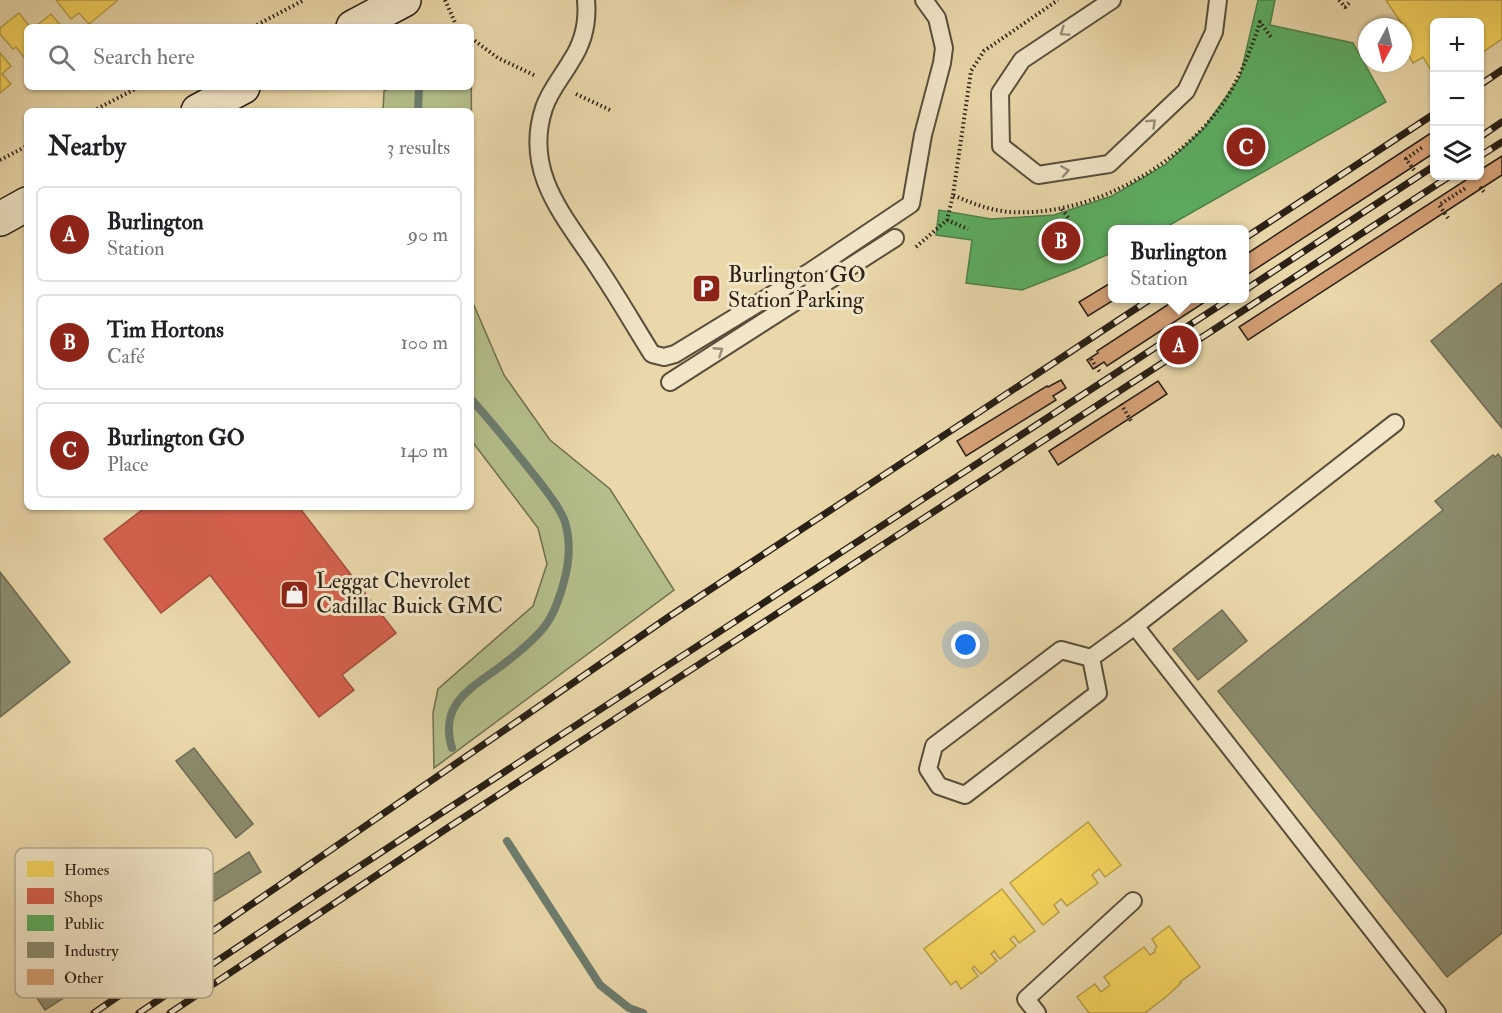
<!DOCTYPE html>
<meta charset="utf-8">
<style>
:root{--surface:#fff;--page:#f6f6f6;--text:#202124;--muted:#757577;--line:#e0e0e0;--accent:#8f2418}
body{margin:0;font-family:"IM FELL Double Pica",serif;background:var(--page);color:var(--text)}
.controls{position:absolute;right:18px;top:18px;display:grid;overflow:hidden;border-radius:9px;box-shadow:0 2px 4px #0004}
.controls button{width:54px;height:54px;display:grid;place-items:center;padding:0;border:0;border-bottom:2px solid var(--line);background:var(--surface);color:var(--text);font:30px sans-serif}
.compass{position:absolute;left:1358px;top:18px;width:54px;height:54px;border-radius:50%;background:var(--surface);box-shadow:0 2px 4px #0004;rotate:187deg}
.you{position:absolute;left:966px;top:645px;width:21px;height:21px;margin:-15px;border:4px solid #fff;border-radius:50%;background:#1a73e8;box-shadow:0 0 0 9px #1a73e833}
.badge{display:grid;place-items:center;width:39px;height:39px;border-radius:50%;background:var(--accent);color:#fff;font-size:20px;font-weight:700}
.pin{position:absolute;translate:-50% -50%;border:3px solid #fff;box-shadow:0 2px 6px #0006}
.popup{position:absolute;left:1108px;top:225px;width:141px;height:78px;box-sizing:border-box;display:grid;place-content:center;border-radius:9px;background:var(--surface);filter:drop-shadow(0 2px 4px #0005);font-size:20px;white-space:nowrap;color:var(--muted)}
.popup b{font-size:22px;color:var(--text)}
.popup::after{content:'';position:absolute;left:50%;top:100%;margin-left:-12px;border:12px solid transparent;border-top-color:var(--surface)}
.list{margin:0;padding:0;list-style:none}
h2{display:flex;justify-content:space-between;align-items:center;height:78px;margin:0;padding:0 24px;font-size:26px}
h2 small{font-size:20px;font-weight:400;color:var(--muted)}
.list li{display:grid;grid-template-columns:39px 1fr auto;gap:18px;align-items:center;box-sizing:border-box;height:96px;margin:0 12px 12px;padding:0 12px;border:2px solid var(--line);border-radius:9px}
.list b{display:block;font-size:22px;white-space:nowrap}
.list p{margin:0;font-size:20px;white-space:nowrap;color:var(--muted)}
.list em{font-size:20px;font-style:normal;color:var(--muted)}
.icon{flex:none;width:33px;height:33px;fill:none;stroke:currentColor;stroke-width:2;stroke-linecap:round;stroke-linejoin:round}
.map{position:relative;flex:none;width:1502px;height:1013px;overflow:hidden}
.search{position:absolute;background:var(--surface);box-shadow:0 2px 4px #0004;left:24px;top:24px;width:450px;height:66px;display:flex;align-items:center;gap:15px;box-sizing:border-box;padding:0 21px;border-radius:9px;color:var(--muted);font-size:22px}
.panel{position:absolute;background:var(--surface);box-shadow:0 2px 4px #0004;left:24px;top:108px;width:450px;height:402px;border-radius:9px}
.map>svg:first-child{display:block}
.green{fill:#b5bf8b;stroke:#6f7050;stroke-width:1.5}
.homes{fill:#f6d55c;stroke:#b89f47;stroke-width:1.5}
.shops{fill:#d6604d;stroke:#a24d3c;stroke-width:1.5}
.public{fill:#5aae61;stroke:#4b834a;stroke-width:1.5}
.industry{fill:#8c8c6e;stroke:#6e6c54;stroke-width:1.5}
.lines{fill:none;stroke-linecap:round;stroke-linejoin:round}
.stream{stroke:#6c7c6e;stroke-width:8}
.building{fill:#d5a076;stroke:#292016;stroke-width:1.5}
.lane-casing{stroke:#594e3b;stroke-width:20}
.secondary-casing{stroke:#292016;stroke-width:36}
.path{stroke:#292016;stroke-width:4;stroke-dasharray:1.5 3;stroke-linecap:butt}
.lane{stroke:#f1e6c8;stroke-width:16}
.secondary{stroke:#f1e6c8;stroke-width:33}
.rail-casing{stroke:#292016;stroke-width:7}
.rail{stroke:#f1e6c8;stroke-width:4.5;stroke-dasharray:14;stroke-linecap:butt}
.oneway{stroke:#978d78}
.labels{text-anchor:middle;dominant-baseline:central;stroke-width:6;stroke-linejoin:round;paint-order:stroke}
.poi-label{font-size:22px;fill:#292016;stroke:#f1e6c8;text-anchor:start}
.key{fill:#f1e6c8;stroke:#b5ab93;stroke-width:1.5}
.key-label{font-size:16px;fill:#292016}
</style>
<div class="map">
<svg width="1502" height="1013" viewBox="0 0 1502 1013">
<rect width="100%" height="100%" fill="#ead8ab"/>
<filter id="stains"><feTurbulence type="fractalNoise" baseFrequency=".00333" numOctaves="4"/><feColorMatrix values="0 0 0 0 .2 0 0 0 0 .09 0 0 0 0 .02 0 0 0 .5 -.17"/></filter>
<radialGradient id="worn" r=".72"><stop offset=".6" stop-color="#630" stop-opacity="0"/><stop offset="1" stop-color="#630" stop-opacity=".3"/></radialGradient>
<!-- green -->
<path class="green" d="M471,55L473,303L504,375L550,440L610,489L674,590L434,768L433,713L438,689L533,606L547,564L538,528L471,440V111H383L384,91L394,87H471Z"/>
<!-- homes -->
<path class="homes" d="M56,0H117V1L89,24L79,13L71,19Z
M1386,0H1502V39L1480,54V22H1434V75L1423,57L1413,63L1403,46V35L1407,32Z
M19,13L30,27H27V61L16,47L13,49L0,34V28Z
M51,14L62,27H37L36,26Z
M0,53L11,66L2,74L11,84L0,93Z
M1088,822L1121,865L1105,877L1099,869L1092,875L1098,883L1067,906L1061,899L1054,905L1059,912L1043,925L1010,883Z
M1002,889L1035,931L1019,943L1014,936L1010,939L1016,946L1000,959L994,951L991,954L997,961L981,974L974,966L972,968L978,976L961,989L956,981L951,985L924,949Z
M1169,926L1200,967L1180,982L1181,983L1167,996L1145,1013H1089L1077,997L1095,984L1101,992L1110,985L1104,977L1144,947L1150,955L1155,952L1154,950L1157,947L1152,939Z"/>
<!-- shops -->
<path class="shops" d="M146,507H299L396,633L342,675L354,690L319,717L210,575L161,613L104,539Z"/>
<!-- public -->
<path class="public" d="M1258,0H1275L1270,25L1353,43L1386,102L1161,230H1113V252L1078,268L1022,290L966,283L972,240L936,235L939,210L991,219L1054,215L1112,196L1165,165L1204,128L1240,77Z"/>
<!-- industry -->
<path class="industry" d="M1502,283V428L1431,341Z
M1498,454L1502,459V933L1447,977L1218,691L1443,510L1435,501L1493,455L1495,457Z
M0,572L70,662L0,717Z
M1222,610L1247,641L1198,680L1173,649Z
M194,748L253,824L236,838L176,761Z
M249,852L261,872L163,933L151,914Z
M131,928L143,947L45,1010L33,992Z"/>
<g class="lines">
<!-- stream -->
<path class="stream" d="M418,111L419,87
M452,748C439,706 468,690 497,669C512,658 526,647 539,633C552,620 558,602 563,585C569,565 571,542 565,522C560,507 547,492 538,480C516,452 494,425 471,399
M507,841L600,985L629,1008L643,1013"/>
</g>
<!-- building -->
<path class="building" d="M1434,131V153L1245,276V255Z
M1502,156V175L1248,340L1239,327L1472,176H1480V170Z
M1112,282L1113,298H1117L1088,316L1079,302Z
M1178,298H1211L1107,366L1104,362L1093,369L1087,360L1098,353L1097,351Z
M1061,380L1066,388L1053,396L1056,400L966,456L957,441L1047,386L1048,387Z
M1158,381L1167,394L1058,465L1049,451Z"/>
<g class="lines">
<defs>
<path id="lane" d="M586,0C588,21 583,43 571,61C562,77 550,90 544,108C522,175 568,220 601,272C619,299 635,327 652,354L664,357L675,354L811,271L911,204L923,135L942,63L944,48L937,18L924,0
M1112,0L1022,60L1000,93L1001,146L1038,175L1109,164L1186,91L1214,32L1218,0
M670,382L895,238
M1135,626L1437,1013
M1091,658L1098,693L965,795L939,786L928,769L934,746L1061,650L1091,658L1135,626L1395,423
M1037,1013L1026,999L1133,901"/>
<path id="secondary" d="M353,27L404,0
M198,111L243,87
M0,219L27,204"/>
</defs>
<!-- lane casing -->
<use href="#lane" class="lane-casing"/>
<!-- secondary casing -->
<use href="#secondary" class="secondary-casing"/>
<!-- path -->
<path class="path" d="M445,0L457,27
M1339,0L1345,7L1349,3
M253,27L304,0
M471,38L498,58L536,76
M576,94L610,110
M93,111L139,87
M0,160L27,146
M1414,170L1406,159L1424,146
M1480,187L1485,193
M953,195L971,71L984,51L1058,0
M1062,209L1070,220
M1448,218L1439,205L1467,187
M947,220L968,229
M916,247L947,220L953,195C971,203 989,210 1009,212C1087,217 1173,170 1219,109C1237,85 1251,50 1260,22L1271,37
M1091,359L1101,374
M1121,404L1131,421"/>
<!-- lane -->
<use href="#lane" class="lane"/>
<!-- secondary -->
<use href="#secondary" class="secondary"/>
<defs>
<path id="rail" d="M1480,85L1502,70
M1480,137L1502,122
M1480,156L1502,142
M1245,238L1434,114
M1245,290L1434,166
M94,1013L670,616L1152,298
M139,1013L331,885L1231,298
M170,1013L449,827L1450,176"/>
</defs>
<!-- rail casing -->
<use href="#rail" class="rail-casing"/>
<!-- rail -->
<use href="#rail" class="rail"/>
</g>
<!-- one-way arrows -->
<defs><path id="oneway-chevron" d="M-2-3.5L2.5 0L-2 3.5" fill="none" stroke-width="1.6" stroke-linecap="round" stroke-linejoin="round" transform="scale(1.5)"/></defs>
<g class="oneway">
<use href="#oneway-chevron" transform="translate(1064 32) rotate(146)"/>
<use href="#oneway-chevron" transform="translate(1152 123) rotate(-44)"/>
<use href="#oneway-chevron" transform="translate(1065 171) rotate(-9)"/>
<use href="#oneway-chevron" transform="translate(719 351) rotate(-33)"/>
</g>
<!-- icons -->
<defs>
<symbol id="parking-square" viewBox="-11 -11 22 22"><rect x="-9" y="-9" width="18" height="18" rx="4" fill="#8f2418" stroke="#f1e6c8"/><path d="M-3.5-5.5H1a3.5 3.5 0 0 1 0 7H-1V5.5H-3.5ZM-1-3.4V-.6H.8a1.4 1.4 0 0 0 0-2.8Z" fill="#fff"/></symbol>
<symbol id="shop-square" viewBox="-11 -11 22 22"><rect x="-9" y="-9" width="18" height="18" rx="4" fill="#8f2418" stroke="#f1e6c8"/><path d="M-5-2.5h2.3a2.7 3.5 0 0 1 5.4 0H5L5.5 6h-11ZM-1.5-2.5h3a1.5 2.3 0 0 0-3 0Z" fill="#fff"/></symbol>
</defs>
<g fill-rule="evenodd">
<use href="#parking-square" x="690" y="272" width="33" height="33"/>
<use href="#shop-square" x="278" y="578" width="33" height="33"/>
</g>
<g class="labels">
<!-- poi labels -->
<g class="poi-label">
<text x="728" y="275">Burlington GO<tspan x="728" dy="25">Station Parking</tspan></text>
<text x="316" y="581">Leggat Chevrolet<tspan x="316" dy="25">Cadillac Buick GMC</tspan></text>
</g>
</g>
<!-- legend -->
<rect x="15" y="848" width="198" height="150" rx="9" class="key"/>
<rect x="27" y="861" width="27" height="16" fill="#f6d55c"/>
<rect x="27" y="888" width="27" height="16" fill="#d6604d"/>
<rect x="27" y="915" width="27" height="16" fill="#5aae61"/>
<rect x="27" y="942" width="27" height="16" fill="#8c8c6e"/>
<rect x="27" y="969" width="27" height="16" fill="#d5a076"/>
<g class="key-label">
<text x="64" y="875">Homes</text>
<text x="64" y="902">Shops</text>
<text x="64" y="929">Public</text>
<text x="64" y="956">Industry</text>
<text x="64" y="983">Other</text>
</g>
<rect width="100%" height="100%" filter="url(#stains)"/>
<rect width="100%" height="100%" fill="url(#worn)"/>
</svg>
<div class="controls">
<button>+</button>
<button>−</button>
<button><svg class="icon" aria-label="layers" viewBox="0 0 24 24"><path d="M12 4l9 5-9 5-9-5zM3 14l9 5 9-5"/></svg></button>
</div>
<svg class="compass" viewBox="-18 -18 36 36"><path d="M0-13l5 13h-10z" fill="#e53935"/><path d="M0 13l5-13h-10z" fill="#757577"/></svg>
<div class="you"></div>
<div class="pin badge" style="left:1179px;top:345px">A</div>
<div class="popup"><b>Burlington</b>Station</div>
<div class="pin badge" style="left:1061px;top:241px">B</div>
<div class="pin badge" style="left:1246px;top:147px">C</div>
<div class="search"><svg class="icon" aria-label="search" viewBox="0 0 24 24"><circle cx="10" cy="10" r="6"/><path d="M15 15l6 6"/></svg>Search here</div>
<section class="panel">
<h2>Nearby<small>3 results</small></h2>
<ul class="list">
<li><span class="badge">A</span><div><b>Burlington</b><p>Station</p></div><em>90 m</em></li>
<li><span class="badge">B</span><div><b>Tim Hortons</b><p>Café</p></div><em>100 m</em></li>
<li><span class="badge">C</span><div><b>Burlington GO</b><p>Place</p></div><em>140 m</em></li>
</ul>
</section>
</div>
